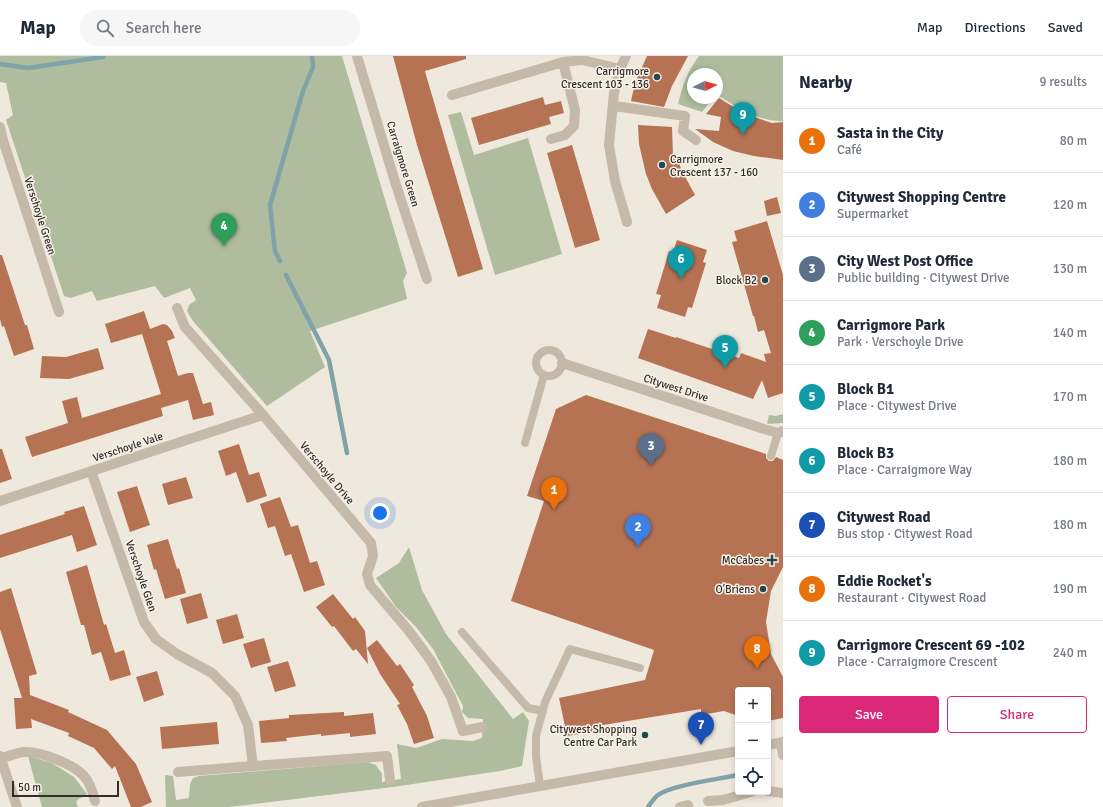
<!DOCTYPE html>
<meta charset="utf-8">
<style>
:root{--surface:#fff;--page:#f6f6f7;--text:#1f2937;--muted:#747a83;--line:#e0e1e3;--accent:#db2777}
body{margin:0;font-family:Signika,sans-serif;background:var(--page);color:var(--text)}
.controls{position:absolute;right:12px;bottom:12px;display:grid;overflow:hidden;border-radius:4px;box-shadow:0 2px 6px #0003}
.controls button{width:36px;height:36px;display:grid;place-items:center;padding:0;border:0;border-bottom:1px solid var(--line);background:var(--surface);color:var(--text);font:20px sans-serif}
.compass{position:absolute;left:687px;top:12px;width:36px;height:36px;border-radius:50%;background:var(--surface);box-shadow:0 2px 6px #0003;rotate:84deg}
.scale{position:absolute;left:12px;bottom:10px;width:107px;box-sizing:border-box;padding-left:4px;border:2px solid #342d29;border-top:0;font-size:11px;line-height:14px;white-space:nowrap;color:#342d29;-webkit-text-stroke:3px #f7f1e8;paint-order:stroke}
.you{position:absolute;left:380px;top:457px;width:14px;height:14px;margin:-10px;border:3px solid #fff;border-radius:50%;background:#1a73e8;box-shadow:0 0 0 6px #1a73e833}
.badge{display:grid;place-items:center;width:26px;height:26px;border-radius:50%;background:var(--accent);color:#fff;font-size:13px;font-weight:700}
.pin{position:absolute;translate:-50% -33px;filter:drop-shadow(0 1px 2px #0008)}
.pin::after{content:'';position:absolute;top:21px;width:14px;height:12px;background:inherit;clip-path:polygon(0 0,100% 0,50% 100%)}
.list{margin:0;padding:0;list-style:none}
h2{display:flex;justify-content:space-between;align-items:center;height:52px;margin:0;padding:0 16px;font-size:17px}
h2 small{font-size:13px;font-weight:400;color:var(--muted)}
.list li{display:grid;grid-template-columns:26px 1fr auto;gap:12px;align-items:center;box-sizing:border-box;height:64px;padding:0 16px;border-top:1px solid var(--line)}
.list b{display:block;font-size:15px;white-space:nowrap}
.list p{margin:0;font-size:13px;white-space:nowrap;color:var(--muted)}
.list em{font-size:13px;font-style:normal;color:var(--muted)}
.actions{display:flex;gap:8px;padding:12px 16px}
.actions a{flex:1;padding:9px 0;border:1px solid var(--accent);border-radius:4px;text-align:center;font-size:14px;color:var(--accent)}
.actions .main{background:var(--accent);color:#fff}
.icon{flex:none;width:22px;height:22px;fill:none;stroke:currentColor;stroke-width:2;stroke-linecap:round;stroke-linejoin:round}
.map{position:relative;flex:none;width:783px;height:751px;overflow:hidden}
header{display:flex;align-items:center;gap:24px;box-sizing:border-box;height:56px;padding:0 20px;background:var(--surface);border-bottom:1px solid var(--line)}
header strong{font-size:19px}
nav{display:flex;gap:22px;margin-inline-start:auto;font-size:14px}
.search{width:280px;height:36px;background:var(--page);display:flex;align-items:center;gap:10px;box-sizing:border-box;padding:0 14px;border-radius:22px;color:var(--muted);font-size:15px}
main{display:flex}
aside{flex:1;background:var(--surface)}
.map>svg:first-child{display:block}
.green{fill:#b0bc9e}
.lines{fill:none;stroke-linecap:round;stroke-linejoin:round}
.stream{stroke:#7fa3a8;stroke-width:4.5}
.building{fill:#b67353}
.service{stroke:#c5b9aa;stroke-width:8}
.minor{stroke:#c5b9aa;stroke-width:10}
.tertiary{stroke:#c5b9aa;stroke-width:10}
.poi-dot{fill:#234950;stroke:#f7f1e8;stroke-width:1.5}
.labels{text-anchor:middle;dominant-baseline:central;stroke-width:3;stroke-linejoin:round;paint-order:stroke}
.poi-label{font-size:11px;fill:#342d29;stroke:#f7f1e8;text-anchor:end}
.street-label{font-size:11px;fill:#342d29;stroke:#f7f1e8}
</style>
<header>
<strong>Map</strong>
<div class="search"><svg class="icon" aria-label="search" viewBox="0 0 24 24"><circle cx="10" cy="10" r="6"/><path d="M15 15l6 6"/></svg>Search here</div>
<nav><a>Map</a><a>Directions</a><a>Saved</a></nav>
</header>
<main>
<div class="map">
<svg width="783" height="751" viewBox="0 0 783 751">
<rect width="100%" height="100%" fill="#efe8dd"/>
<!-- green -->
<path class="green" d="M0,0H342L407,217L403,225L407,243L310,275L325,311L267,350L193,265L187,255L189,249L196,244L190,232L164,242L155,230L97,245L92,235L71,242L64,240L6,64L13,59L6,27L0,26Z
M699,0H783V65C759,66 737,51 717,39V18H693V42H713L702,56L678,48C682,31 688,14 699,0Z
M461,56L474,99L528,82L562,198L495,219L448,59Z
M783,358V367L767,368L769,359L776,360Z
M409,491L422,534L446,578L513,663L523,656L529,665L522,710L500,715L393,731L229,751H166L165,719L173,720L176,744L189,742L190,728L193,722L199,720L367,706L376,709L382,718V726L401,723L397,688L416,692L442,683L473,685L482,682L483,663L468,662L462,656L463,650L433,593L416,571L396,551L376,522L399,507Z
M28,700L52,707L74,721L87,738L76,745L78,751H42Z"/>
<g class="lines">
<!-- stream -->
<path class="stream" d="M0,8L28,12L103,1
M280,205L275,195L270,149L303,35L313,11L312,0
M286,219L329,304L347,397
M648,751C651,747 654,742 658,739C671,729 720,723 738,719"/>
</g>
<!-- building -->
<path class="building" d="M393,0H466V3L425,15L426,19L483,213L458,221L417,89Z
M647,0H688L672,30L664,51L631,45L635,27Z
M543,41L545,49L561,45L564,57L549,61L551,68L479,89L471,62Z
M719,42L745,58L772,67L783,66V104L754,100L733,95L713,86L695,73L719,75L721,61L706,58Z
M638,69L672,71L673,99L675,97L682,115L695,139L666,158L652,133L646,118L639,88Z
M572,89L600,184L575,192L547,97Z
M777,141L781,157L767,160L764,145Z
M767,165L783,219V337L768,342L762,324L753,343L638,302L648,273L676,282V281L739,302L741,297L766,306L764,298L771,297L764,274L758,276L754,260H753L732,186L737,185L734,175Z
M677,184L707,194L703,206L706,207L692,252L688,251L685,261L657,252L661,239L656,238L661,222L669,195L673,196Z
M0,199H2L25,269H27L34,293L14,300L4,270L2,271L0,263Z
M144,255L150,273L163,268L167,269L172,275L175,282L167,285L178,320L188,317H193L203,348L211,346L214,359L193,364L188,344L161,352L163,360L32,401L25,381L68,367L62,345L77,341L82,362L161,338L142,278L111,287L105,268Z
M98,292L104,313L69,323L40,322L42,300L66,301Z
M586,339L766,398V402L769,405H773L776,401L783,404V511L771,535L766,566L771,598L783,621V662L768,665V634H738V660L724,655L701,659V653L597,670V675L567,680L559,642L645,624L654,594L511,545L544,445L527,440L556,353Z
M239,388L249,419L259,416L267,440L247,447L236,416L226,420L218,395Z
M0,393H2L12,423L0,427Z
M186,421L193,442L168,449L162,428Z
M137,430L150,469L130,476L117,436Z
M280,441L291,471L298,469L310,507L317,505L325,529L304,536L291,498L285,500L275,470L268,472L260,448Z
M84,450L97,489L77,496L72,479L0,502V479L65,458L64,456Z
M168,483L177,513L179,512L186,537L165,543L156,513L154,514L147,489Z
M87,509L104,569L106,568L115,597L124,594L131,619L110,625L101,596L92,599L84,569H81L66,516Z
M11,532L37,618L29,620L30,639L69,654L68,656L107,674L136,708L152,746L141,751H131L115,710L112,713L94,692L68,680L69,677L31,663L32,672L16,673L14,642H22L0,573V536Z
M201,537L208,562L187,568L180,543Z
M333,538L353,563L355,561L365,575L368,608L356,593L353,595L334,570L332,571L316,551Z
M237,558L244,582L223,588L216,564Z
M264,582L271,606L251,612L243,588Z
M377,584L397,610L400,608L414,629L412,631L427,660L434,682L414,688L407,668L397,649L400,648L380,618L367,592Z
M288,605L296,630L275,636L267,611Z
M157,615L164,639L144,646L136,621Z
M344,656V660L373,657L376,678L350,681V677L321,680V678L286,682L287,685L261,687L259,665L289,662V659Z
M217,666L219,688L162,693L160,671Z"/>
<g class="lines">
<!-- service -->
<path class="service" d="M536 307a13 13 0 1 1 26 0a13 13 0 1 1-26 0Z
M525,387L544,319
M771,400L778,377
M462,576L528,652L543,655
M540,730L536,700V680L545,646L570,593L640,612"/>
<!-- minor -->
<path class="minor" d="M357,0L396,129L427,223
M626,0L620,13L614,37L609,89L615,125L627,166
M452,39L563,6L582,4L620,13
M614,50L685,60L683,75L696,84
M0,71L3,84L59,256
M551,83L565,79L574,70L575,54L563,6
M177,252L185,271L263,359L371,487L373,500L367,518L370,529L409,575L431,605L451,641L463,675L482,671
M562,307L764,373L778,377L783,375
M91,415L144,566L156,583L177,598L212,617L235,640L248,669L253,710
M0,445L263,359
M781,687L783,699
M0,700L17,751
M0,703C8,700 16,697 24,696C40,695 73,708 84,720C90,727 93,736 95,745
M178,716L253,710L387,700L390,724
M768,735L783,737
M708,745L723,744L751,736
M680,751L688,749"/>
<!-- tertiary -->
<path class="tertiary" d="M768,689L783,686
M422,751L738,695"/>
</g>
<!-- markers -->
<g class="poi-dot">
<circle cx="657" cy="21" r="4"/>
<circle cx="662" cy="109" r="4"/>
<circle cx="765" cy="224" r="4"/>
<path d="M770 498h4v4h4v4h-4v4h-4v-4h-4v-4h4z"/>
<circle cx="763" cy="533" r="4"/>
<circle cx="645" cy="679" r="4"/>
</g>
<g class="labels">
<!-- poi labels -->
<g class="poi-label">
<text x="649" y="15">Carrigmore<tspan x="649" dy="13">Crescent 103 - 136</tspan></text>
<text x="670" y="103" text-anchor="start">Carrigmore<tspan x="670" dy="13">Crescent 137 - 160</tspan></text>
<text x="757" y="224">Block B2</text>
<text x="764" y="504">McCabes</text>
<text x="755" y="533">O'Briens</text>
<text x="637" y="673">Citywest Shopping<tspan x="637" dy="13">Centre Car Park</tspan></text>
</g>
<!-- street labels -->
<g class="street-label">
<text transform="translate(403 108) rotate(73)">Carraigmore Green</text>
<text transform="translate(40 160) rotate(72)">Verschoyle Green</text>
<text transform="translate(676 332) rotate(18)">Citywest Drive</text>
<text transform="translate(128 391) rotate(-18)">Verschoyle Vale</text>
<text transform="translate(327 417) rotate(50)">Verschoyle Drive</text>
<text transform="translate(141 520) rotate(71)">Verschoyle Glen</text>
</g>
</g>
</svg>
<div class="controls">
<button>+</button>
<button>−</button>
<button><svg class="icon" aria-label="locate" viewBox="0 0 24 24"><circle cx="12" cy="12" r="6"/><path d="M12 2v4M12 18v4M2 12h4M18 12h4"/></svg></button>
</div>
<svg class="compass" viewBox="-18 -18 36 36"><path d="M0-13l5 13h-10z" fill="#e53935"/><path d="M0 13l5-13h-10z" fill="#747a83"/></svg>
<div class="scale">50 m</div>
<div class="you"></div>
<div class="pin badge" style="left:554px;top:454px;background:#e8710a">1</div>
<div class="pin badge" style="left:638px;top:491px;background:#3f7fe0">2</div>
<div class="pin badge" style="left:651px;top:410px;background:#5c6f8a">3</div>
<div class="pin badge" style="left:224px;top:190px;background:#2e9e5b">4</div>
<div class="pin badge" style="left:725px;top:312px;background:#0f9aa8">5</div>
<div class="pin badge" style="left:681px;top:223px;background:#0f9aa8">6</div>
<div class="pin badge" style="left:701px;top:689px;background:#1a4fb4">7</div>
<div class="pin badge" style="left:757px;top:613px;background:#e8710a">8</div>
<div class="pin badge" style="left:743px;top:79px;background:#0f9aa8">9</div>
</div>
<aside>
<h2>Nearby<small>9 results</small></h2>
<ul class="list">
<li><span class="badge" style="background:#e8710a">1</span><div><b>Sasta in the City</b><p>Café</p></div><em>80 m</em></li>
<li><span class="badge" style="background:#3f7fe0">2</span><div><b>Citywest Shopping Centre</b><p>Supermarket</p></div><em>120 m</em></li>
<li><span class="badge" style="background:#5c6f8a">3</span><div><b>City West Post Office</b><p>Public building · Citywest Drive</p></div><em>130 m</em></li>
<li><span class="badge" style="background:#2e9e5b">4</span><div><b>Carrigmore Park</b><p>Park · Verschoyle Drive</p></div><em>140 m</em></li>
<li><span class="badge" style="background:#0f9aa8">5</span><div><b>Block B1</b><p>Place · Citywest Drive</p></div><em>170 m</em></li>
<li><span class="badge" style="background:#0f9aa8">6</span><div><b>Block B3</b><p>Place · Carraigmore Way</p></div><em>180 m</em></li>
<li><span class="badge" style="background:#1a4fb4">7</span><div><b>Citywest Road</b><p>Bus stop · Citywest Road</p></div><em>180 m</em></li>
<li><span class="badge" style="background:#e8710a">8</span><div><b>Eddie Rocket's</b><p>Restaurant · Citywest Road</p></div><em>190 m</em></li>
<li><span class="badge" style="background:#0f9aa8">9</span><div><b>Carrigmore Crescent 69 -102</b><p>Place · Carraigmore Crescent</p></div><em>240 m</em></li>
</ul>
<div class="actions"><a class="main">Save</a><a>Share</a></div>
</aside>
</main>
